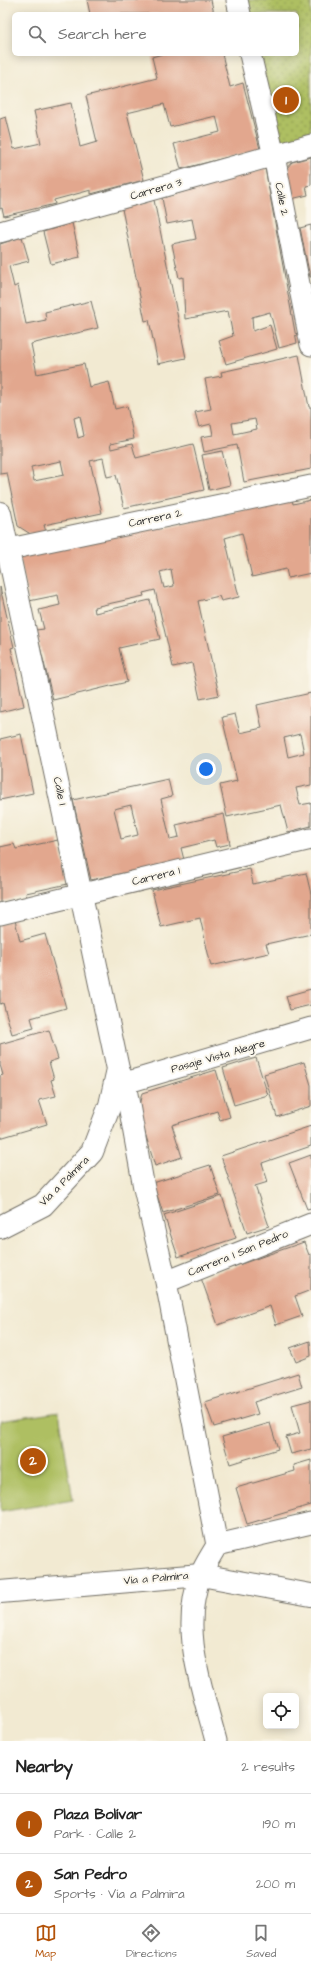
<!DOCTYPE html>
<meta charset="utf-8">
<style>
:root{--surface:#fff;--page:#f2f2f2;--text:#222;--muted:#767676;--line:#e0e0e0;--accent:#b45309}
body{margin:0;font-family:"Architects Daughter",sans-serif;background:var(--page);color:var(--text)}
.controls{position:absolute;right:12px;bottom:12px;display:grid;overflow:hidden;border-radius:6px;box-shadow:0 2px 10px #0003}
.controls button{width:36px;height:36px;display:grid;place-items:center;padding:0;border:0;border-bottom:1px solid var(--line);background:var(--surface);color:var(--text);font:20px sans-serif}
.you{position:absolute;left:206px;top:769px;width:14px;height:14px;margin:-10px;border:3px solid #fff;border-radius:50%;background:#1a73e8;box-shadow:0 0 0 6px #1a73e833}
.badge{display:grid;place-items:center;width:26px;height:26px;border-radius:50%;background:var(--accent);color:#fff;font-size:13px;font-weight:700}
.pin{position:absolute;translate:-50% -50%;border:2px solid #fff;box-shadow:0 1px 4px #0006}
.list{margin:0;padding:0;list-style:none}
h2{display:flex;justify-content:space-between;align-items:center;height:52px;margin:0;padding:0 16px;font-size:17px}
h2 small{font-size:13px;font-weight:400;color:var(--muted)}
.list li{display:grid;grid-template-columns:26px 1fr auto;gap:12px;align-items:center;box-sizing:border-box;height:60px;padding:0 16px;border-top:1px solid var(--line)}
.list b{display:block;font-size:15px;white-space:nowrap}
.list p{margin:0;font-size:13px;white-space:nowrap;color:var(--muted)}
.list em{font-size:13px;font-style:normal;color:var(--muted)}
.icon{flex:none;width:22px;height:22px;fill:none;stroke:currentColor;stroke-width:2;stroke-linecap:round;stroke-linejoin:round}
.map{position:relative;flex:none;width:311px;height:1741px;overflow:hidden}
.search{position:absolute;background:var(--surface);box-shadow:0 2px 10px #0003;left:12px;right:12px;top:12px;height:44px;display:flex;align-items:center;gap:10px;box-sizing:border-box;padding:0 14px;border-radius:6px;color:var(--muted);font-size:15px}
.sheet{height:172px;background:var(--surface)}
nav{display:flex;justify-content:space-around;align-items:center;box-sizing:border-box;height:56px;border-top:1px solid var(--line);background:var(--surface);font-size:11px;color:var(--muted)}
nav a{display:grid;justify-items:center;gap:2px}
nav .on{color:var(--accent)}
.map>svg:first-child{display:block}
.green{fill:#aebf62;stroke:#6c7546}
.park{fill:url(#park-dots);stroke:#6c7546}
.building{fill:#e2a78e;fill-rule:evenodd}
.lines{fill:none;stroke-linecap:round;stroke-linejoin:round}
.street-casing{stroke:#716e65;stroke-width:23}
.secondary-casing{stroke:#716e65;stroke-width:24}
.street{stroke:#fff;stroke-width:21}
.secondary{stroke:#fff;stroke-width:22}
.labels{text-anchor:middle;dominant-baseline:central;stroke-width:4;stroke-linejoin:round;paint-order:stroke}
.street-label{font-size:11px;fill:#2b2b2b;stroke:#fbf7ec}
</style>
<div class="map">
<svg width="311" height="1741" viewBox="0 0 311 1741">
<defs>
<pattern id="park-dots" width="8" height="8" patternUnits="userSpaceOnUse"><rect width="8" height="8" fill="#aebf62"/><path d="M2 2h.1M6 6h.1" fill="none" stroke="#8e9b51" stroke-width="1.8" stroke-linecap="round"/></pattern>
</defs>
<rect width="100%" height="100%" fill="#fbf7ec"/>
<filter id="ink" filterUnits="userSpaceOnUse"><feTurbulence type="fractalNoise" baseFrequency=".025" numOctaves="2"/><feDisplacementMap in="SourceGraphic" scale="8" xChannelSelector="R" yChannelSelector="G"/><feConvolveMatrix kernelMatrix="1 2 1 2 8 2 1 2 1" color-interpolation-filters="sRGB"/></filter>
<filter id="wash" filterUnits="userSpaceOnUse"><feTurbulence type="fractalNoise" baseFrequency=".012" numOctaves="4" result="noise"/><feDisplacementMap in="SourceGraphic" scale="16" xChannelSelector="R" yChannelSelector="G"/><feGaussianBlur stdDeviation="0.9" result="paint"/><feColorMatrix in="noise" values="0 0 0 0 0 0 0 0 0 0 0 0 0 0 0 0 0 1.4 0 .05"/><feComposite in="paint" operator="in"/></filter>
<g filter="url(#wash)">
<rect width="100%" height="100%" fill="#f2ead2"/>
<!-- green -->
<path class="green" d="M59,1412L73,1500L0,1512V1421Z"/>
<!-- park -->
<path class="park" d="M237,0H311V145L274,156L250,54H297V14H240Z"/>
<g id="blocks">
<!-- building -->
<path class="building" d="M87,0H211L214,14H90Z
M162,54H222L230,87L243,83L260,149L181,169L174,144L220,132L216,116L170,127L164,104L127,113L144,180L91,194V190L54,200L55,204L4,216L2,208L0,209V119L6,117L14,149L41,143L34,111L71,103L80,147L97,142L86,96L157,78L152,57Z
M311,157V185L306,186L308,195L291,199L286,169L292,162Z
M265,168L297,343L279,348L270,312L252,317L253,331L270,325L277,349L226,364L219,341L233,336L228,311L185,319L183,277L179,278L172,244L196,239L192,219L167,224L162,198Z
M154,200L186,358L158,364L149,320L145,321L122,209Z
M72,223L80,257L51,264L43,232Z
M311,225V277H310L300,228Z
M22,237L29,261L9,266L14,287L18,285L26,324L46,320L45,312L91,301L98,328L31,344L37,374L84,364L89,387L109,382L115,409L127,406L134,439L110,444L111,449L132,444L136,458L193,444L204,490L124,508L116,475L107,477L103,458L90,461L102,513L44,525L46,532L32,535L18,526L7,473L0,474V244ZM80,416L84,436L78,438L74,418ZM61,461L64,475L34,481L31,467Z
M299,355L309,407H311V469L244,482L237,445L204,452L201,437L213,435L211,424L199,427L195,412L211,409L205,379L222,376L221,372ZM255,419L257,429L234,434L232,423Z
M222,451L230,485L209,490L202,455Z
M292,499L293,504L311,500V573L288,578L286,569L252,577L242,533L225,538L239,597L221,601L219,596L198,601L219,695L200,699L192,663L173,667L155,590L143,593L144,596L94,607L95,613L150,600L160,639L119,648L127,682L53,700L36,630L44,629L39,610L60,605L58,595L29,601L19,556L160,524L161,528ZM171,569L174,586L164,588L160,572Z
M0,587L14,647L11,648L24,706L0,712Z
M311,693V785L296,788L300,805L311,803V826L288,832L281,805L227,817L220,785L237,781L222,717L235,714L240,733L262,728L257,705ZM300,734L304,753L288,757L284,738Z
M21,734L33,793L0,800V739Z
M168,779L172,796L161,799L170,839L179,837L176,825L224,814L230,844L216,847L214,840L181,848L184,860L91,880L73,800ZM131,805L138,835L121,839L114,809Z
M58,840L68,884L26,893L27,897L0,903V847L14,844L16,849Z
M250,869L253,884L306,873L311,894V934L266,944L269,953L211,966L200,918L161,927L152,890Z
M15,920L20,941L45,934L66,1008L31,1018L34,1028L12,1034L3,1003L0,1004V924Z
M311,989V1005L290,1010L286,996Z
M49,1030L58,1059L49,1062L54,1079L51,1080L56,1096L39,1100L47,1124L0,1138V1076L3,1075L0,1065V1044Z
M256,1058L268,1095L234,1105L223,1068Z
M304,1062L311,1085V1106L277,1117L264,1074Z
M216,1070L230,1117L220,1120L217,1111L172,1125L182,1157L155,1166L138,1110L142,1093Z
M311,1126V1146L262,1163L268,1182L255,1186L269,1226L247,1233L221,1156Z
M311,1155V1208L307,1209L289,1163Z
M210,1165L220,1195L163,1213L153,1183Z
M222,1196L236,1238L178,1257L164,1215Z
M304,1242L309,1255L311,1254V1290L295,1296L302,1316L276,1325L270,1306L218,1325L201,1278Z
M310,1341L311,1356L296,1362L290,1348Z
M298,1373L302,1387L254,1402L258,1414L214,1427L205,1402Z
M311,1400V1449L291,1454L286,1437L300,1433L292,1405Z
M270,1423L278,1449L230,1464L222,1437Z
M311,1460V1505L247,1524L236,1488L295,1471L294,1465Z"/>
</g>
</g>
<g filter="url(#ink)">
<use href="#blocks" fill-opacity="0" stroke="#716e65" stroke-width="1"/>
<g class="lines">
<defs>
<path id="street" d="M237,0L240,14
M250,54L274,156L311,345
M0,232L311,145
M0,551L311,486
M0,914L311,839
M118,1069L125,1083L144,1188L166,1282L217,1545C212,1554 205,1564 201,1574C179,1629 202,1687 216,1741
M125,1083L311,1028
M166,1282L311,1224
M217,1545L311,1523"/>
<path id="secondary" d="M0,513L118,1069L110,1105L92,1152L43,1205L0,1227
M0,1592L201,1575L311,1595"/>
</defs>
<!-- street casing -->
<use href="#street" class="street-casing"/>
<!-- secondary casing -->
<use href="#secondary" class="secondary-casing"/>
<!-- street -->
<use href="#street" class="street"/>
<!-- secondary -->
<use href="#secondary" class="secondary"/>
</g>
</g>
<g class="labels">
<!-- street labels -->
<g class="street-label">
<text transform="translate(156 189) rotate(-16)">Carrera 3</text>
<text transform="translate(282 199) rotate(79)">Calle 2</text>
<text transform="translate(155 518) rotate(-12)">Carrera 2</text>
<text transform="translate(60 791) rotate(78)">Calle 1</text>
<text transform="translate(156 876) rotate(-14)">Carrera 1</text>
<text transform="translate(218 1056) rotate(-16)">Pasaje Vista Alegre</text>
<text transform="translate(64 1181) rotate(-45)">Vía a Palmira</text>
<text transform="translate(238 1253) rotate(-22)">Carrera 1 San Pedro</text>
<text transform="translate(156 1578) rotate(-5)">Vía a Palmira</text>
</g>
</g>
</svg>
<div class="controls">
<button><svg class="icon" aria-label="locate" viewBox="0 0 24 24"><circle cx="12" cy="12" r="6"/><path d="M12 2v4M12 18v4M2 12h4M18 12h4"/></svg></button>
</div>
<div class="you"></div>
<div class="pin badge" style="left:286px;top:100px">1</div>
<div class="pin badge" style="left:33px;top:1461px">2</div>
<div class="search"><svg class="icon" aria-label="search" viewBox="0 0 24 24"><circle cx="10" cy="10" r="6"/><path d="M15 15l6 6"/></svg>Search here</div>
</div>
<section class="sheet">
<h2>Nearby<small>2 results</small></h2>
<ul class="list">
<li><span class="badge">1</span><div><b>Plaza Bolívar</b><p>Park · Calle 2</p></div><em>190 m</em></li>
<li><span class="badge">2</span><div><b>San Pedro</b><p>Sports · Vía a Palmira</p></div><em>200 m</em></li>
</ul>
</section>
<nav>
<a class="on"><svg class="icon" aria-label="map" viewBox="0 0 24 24"><path d="M3 6l6-2 6 2 6-2v14l-6 2-6-2-6 2zM9 4v14M15 6v14"/></svg>Map</a>
<a><svg class="icon" aria-label="directions" viewBox="0 0 24 24"><path d="M12 3l9 9-9 9-9-9zM9 14v-3h6M13 9l2 2-2 2"/></svg>Directions</a>
<a><svg class="icon" aria-label="saved" viewBox="0 0 24 24"><path d="M7 4h10v16l-5-4-5 4z"/></svg>Saved</a>
</nav>
